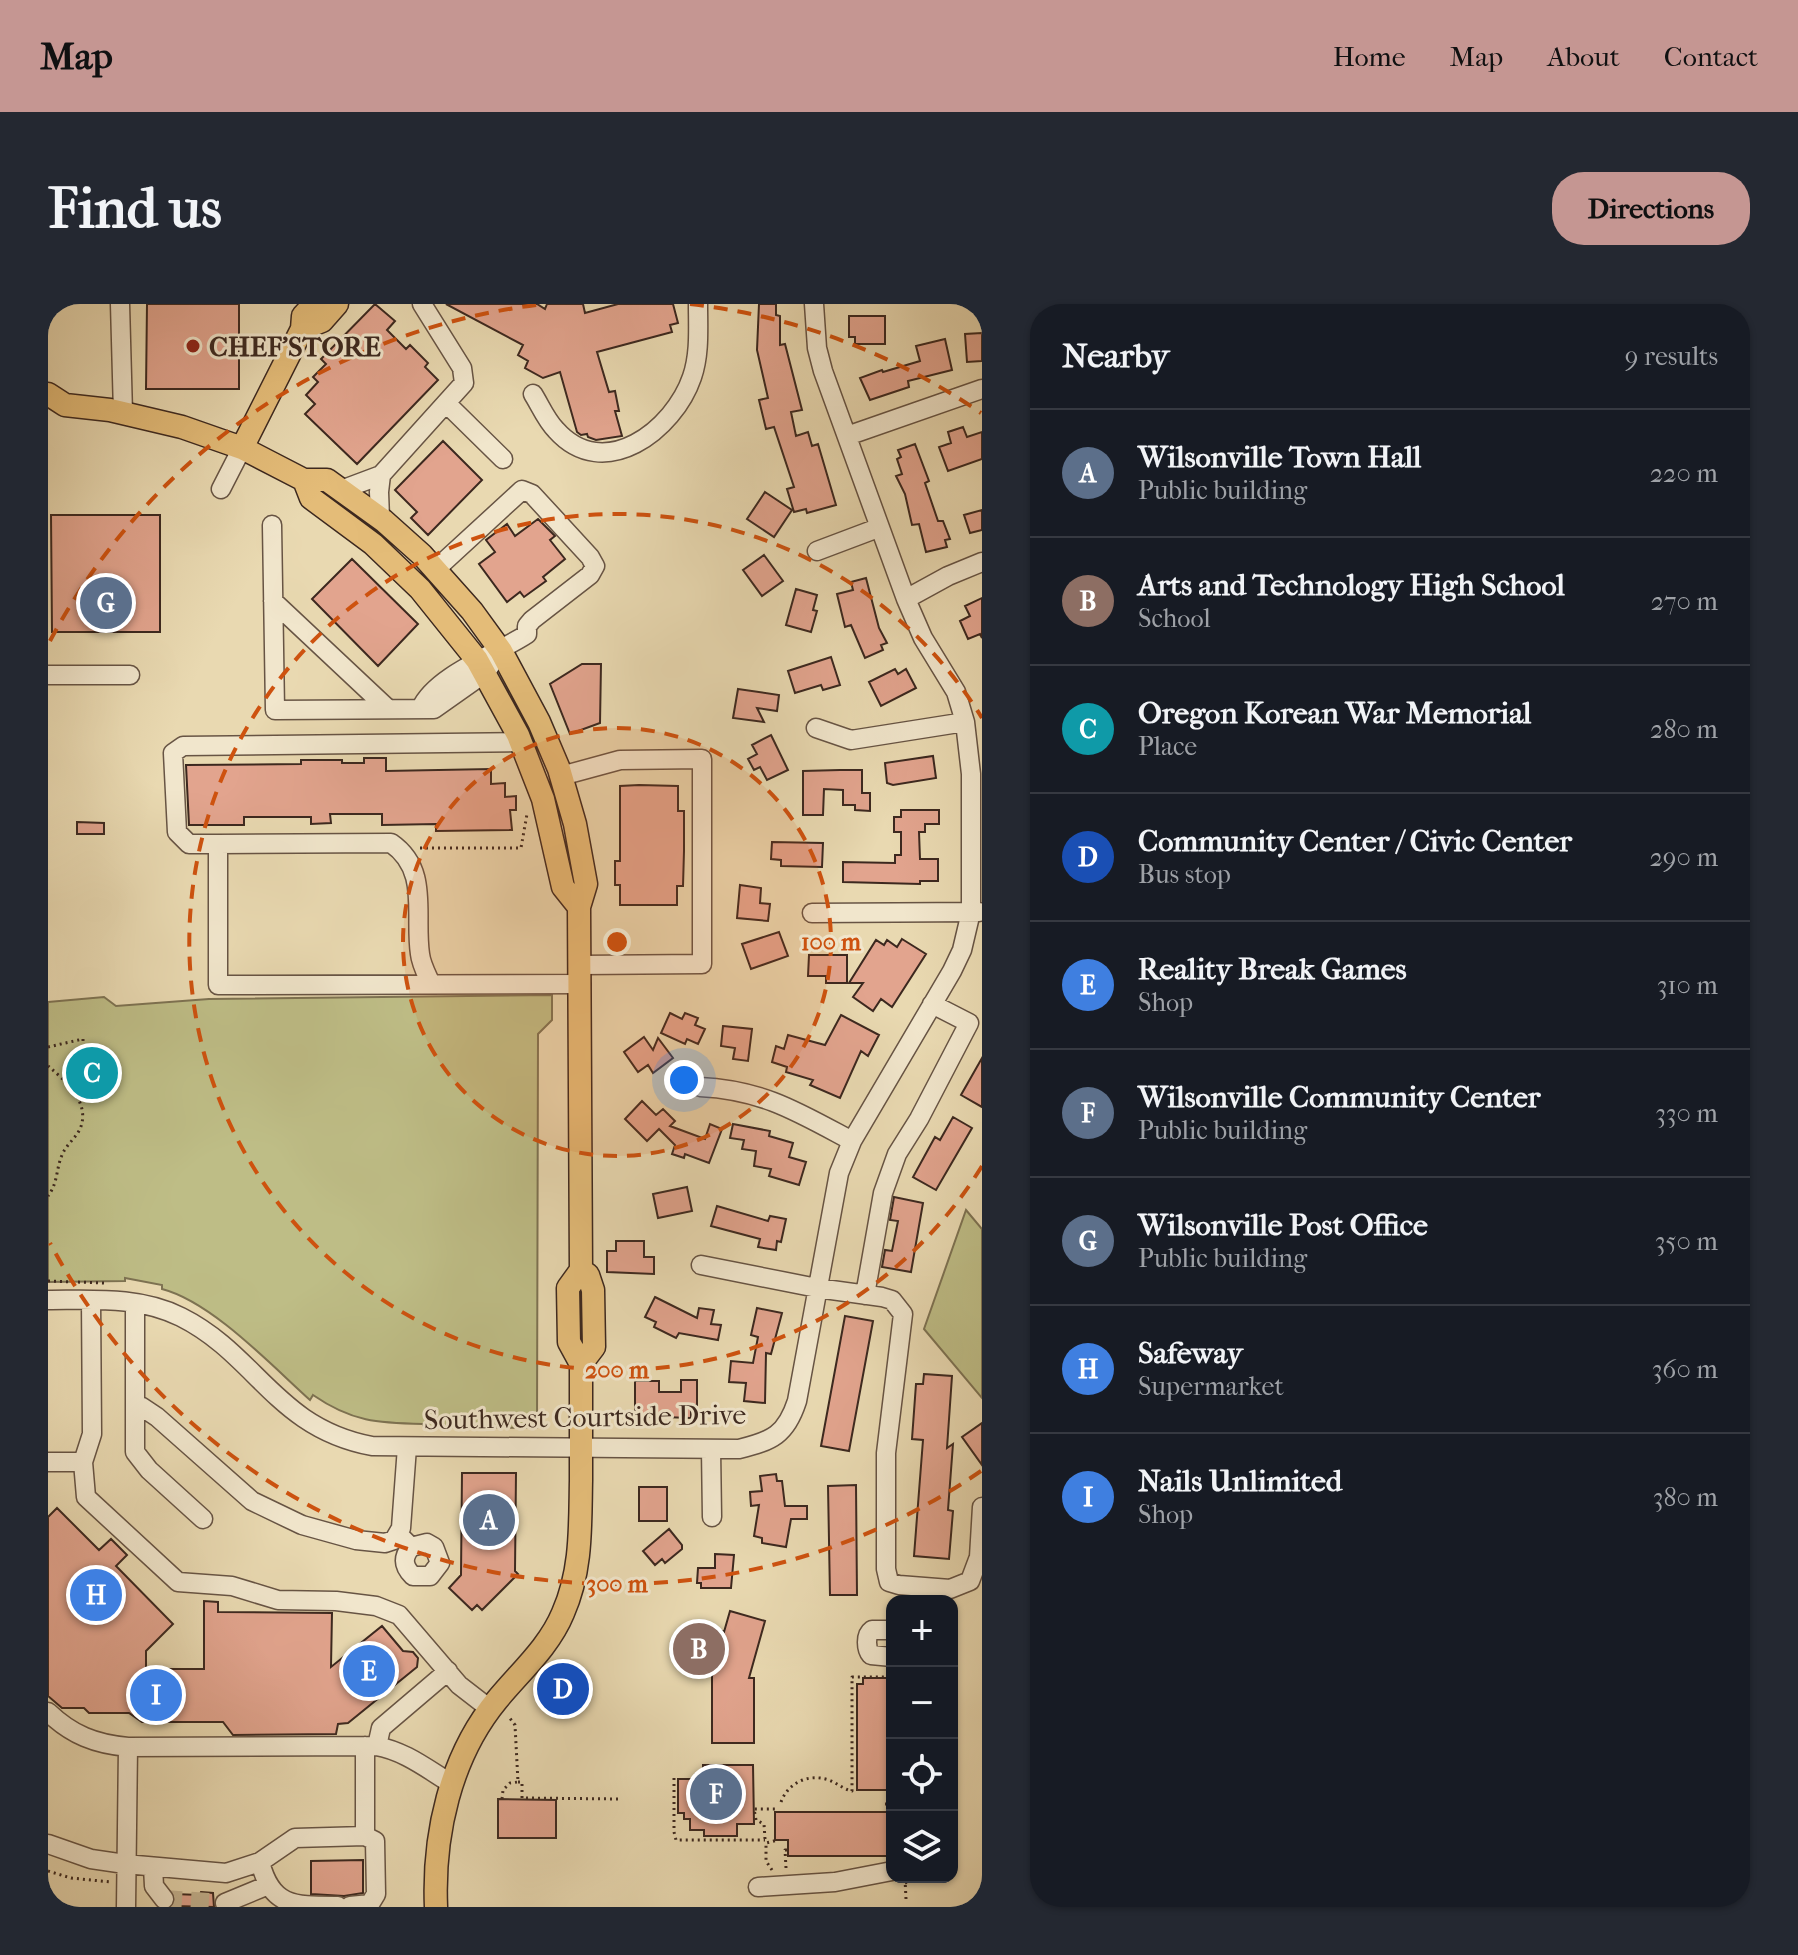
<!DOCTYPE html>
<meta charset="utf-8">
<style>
:root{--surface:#171b24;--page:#242831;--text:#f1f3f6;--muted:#9ea1a6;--line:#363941;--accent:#c59692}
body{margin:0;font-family:"IM FELL French Canon",serif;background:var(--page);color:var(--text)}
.controls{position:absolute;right:24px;bottom:24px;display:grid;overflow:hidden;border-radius:16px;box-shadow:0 2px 6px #0004}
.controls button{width:72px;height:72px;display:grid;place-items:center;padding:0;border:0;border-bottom:2px solid var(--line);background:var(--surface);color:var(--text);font:40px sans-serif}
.you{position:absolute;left:636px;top:776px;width:28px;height:28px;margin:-20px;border:6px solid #fff;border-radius:50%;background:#1a73e8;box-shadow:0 0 0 12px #1a73e833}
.badge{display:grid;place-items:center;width:52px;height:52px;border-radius:50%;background:var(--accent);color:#fff;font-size:26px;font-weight:700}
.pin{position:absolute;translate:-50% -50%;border:4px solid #fff;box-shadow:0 2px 8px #0006}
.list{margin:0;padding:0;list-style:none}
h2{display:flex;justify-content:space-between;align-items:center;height:104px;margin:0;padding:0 32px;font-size:34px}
h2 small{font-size:26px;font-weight:400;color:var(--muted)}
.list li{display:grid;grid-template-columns:52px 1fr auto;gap:24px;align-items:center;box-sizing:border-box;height:128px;padding:0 32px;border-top:2px solid var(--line)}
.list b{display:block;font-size:30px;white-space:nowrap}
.list p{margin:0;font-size:26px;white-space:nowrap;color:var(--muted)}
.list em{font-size:26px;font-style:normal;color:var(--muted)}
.icon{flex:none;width:44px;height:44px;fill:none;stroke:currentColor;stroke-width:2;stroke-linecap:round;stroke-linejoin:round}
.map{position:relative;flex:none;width:934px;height:1603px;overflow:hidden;border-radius:32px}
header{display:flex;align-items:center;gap:48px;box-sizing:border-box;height:112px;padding:0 40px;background:var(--accent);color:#111}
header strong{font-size:38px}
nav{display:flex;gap:44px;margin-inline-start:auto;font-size:28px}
.intro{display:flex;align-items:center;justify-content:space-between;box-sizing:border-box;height:192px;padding:0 48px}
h1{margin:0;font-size:56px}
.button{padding:20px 36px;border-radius:32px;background:var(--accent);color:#111;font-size:28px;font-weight:700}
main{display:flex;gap:48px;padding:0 48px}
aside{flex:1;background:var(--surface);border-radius:32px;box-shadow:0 2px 6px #0004}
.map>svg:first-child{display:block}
.green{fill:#bebd86;stroke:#7d7252;stroke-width:2}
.building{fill:#e2a48e;stroke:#3c281f;stroke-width:2}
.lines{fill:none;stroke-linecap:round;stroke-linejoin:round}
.minor-tunnel{stroke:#c6b694;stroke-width:18;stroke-dasharray:18 9;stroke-linecap:butt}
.minor-casing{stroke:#675444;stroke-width:21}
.major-casing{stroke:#3c281f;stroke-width:25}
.path{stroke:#3c281f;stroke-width:3;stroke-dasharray:2 4;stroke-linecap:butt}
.minor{stroke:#f1e6cc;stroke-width:18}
.major{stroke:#e4bc78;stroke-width:22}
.ring{fill:none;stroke:#ce520f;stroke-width:4;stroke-dasharray:14 10}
.poi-dot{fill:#8f2418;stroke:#f1e6cc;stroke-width:3}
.labels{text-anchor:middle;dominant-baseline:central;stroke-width:6;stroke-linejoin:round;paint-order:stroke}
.poi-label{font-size:28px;font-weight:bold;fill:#3c281f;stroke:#f1e6cc;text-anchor:start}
.street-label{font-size:28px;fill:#3c281f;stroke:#f1e6cc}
.centre{fill:#ce520f;stroke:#f1e6cc;stroke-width:4}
.ring-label{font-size:24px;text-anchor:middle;font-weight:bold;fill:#ce520f;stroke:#f1e6cc;stroke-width:6;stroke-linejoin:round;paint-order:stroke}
</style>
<header>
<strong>Map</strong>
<nav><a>Home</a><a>Map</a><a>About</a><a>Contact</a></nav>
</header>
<div class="intro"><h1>Find us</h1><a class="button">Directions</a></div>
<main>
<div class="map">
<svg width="934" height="1603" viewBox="0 0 934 1603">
<rect width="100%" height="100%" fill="#e9d9b1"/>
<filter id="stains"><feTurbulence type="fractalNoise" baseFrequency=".0025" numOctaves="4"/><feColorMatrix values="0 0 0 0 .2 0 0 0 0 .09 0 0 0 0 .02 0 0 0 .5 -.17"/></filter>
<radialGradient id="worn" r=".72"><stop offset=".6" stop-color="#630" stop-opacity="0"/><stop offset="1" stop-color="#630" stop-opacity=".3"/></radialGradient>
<!-- green -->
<path class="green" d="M504,691V716L490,730L489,1124L376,1123L375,1120C330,1119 304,1118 265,1091L262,1096C223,1061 164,998 114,985V981L77,974V977L0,978V698L56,693L68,702L161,695Z
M918,906L934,925V1094L876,1025Z"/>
<!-- building -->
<path class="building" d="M99,0H191V85H98Z
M327,0L347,17L339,26L358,45L362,41L380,59L377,63L390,76L309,160L257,110L267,100L258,91L270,78L265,73L278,60L273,55Z
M398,0H489L497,5L499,0H535L537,9L570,0H625L630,19L622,21L624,28L549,48L561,88L567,87L571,107H567L574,132L548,136L540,133L539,130L533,131L529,128L512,68L495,74L477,64L480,57L470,51L475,41Z
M711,0H728V11L732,12V41L737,40L754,106L743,108L748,132L760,128L764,142L770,140L788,201L759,209L758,205L746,208L739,185L746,183L726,123L718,125L711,96L720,94L709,46Z
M801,12H837V40H807V33H801Z
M934,29V57L919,58L917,30Z
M897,35L904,66L860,77L861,83L822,96L812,74L834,66L835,68L872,57L868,42Z
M915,123L919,133L934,128V155L900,167L891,143L903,139L900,128Z
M395,137L434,176L380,231L363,214L369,208L347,186Z
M867,140L881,177L877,179L890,217H895L902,235L897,236L899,243L878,248L871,220L864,221L857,190L848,172L854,170L849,155L853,153L850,146Z
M717,188L744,206L726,233L699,215Z
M934,206V226L922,229L916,211Z
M3,211H112V328H4Z
M490,215L507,232L502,236L517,255L495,273L498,277L476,293L472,288L459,298L431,260L447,248L438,236L459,220L467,232Z
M716,251L735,277L714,292L695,266Z
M304,255L370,320L330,362L264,295Z
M818,274L831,324L839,339L833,341L835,346L817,354L803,321L797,323L789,290L805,286L803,278Z
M748,285L769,291L765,306L769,307L763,328L738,321Z
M934,294V334L932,330L920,335L912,317L922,312L917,302Z
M783,353L792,381L775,386L773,381L747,389L740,367Z
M534,360H553L552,419L522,430L502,380Z
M847,365L850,370L858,365L868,384L833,402L821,378Z
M690,385L731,391L729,407L709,404L716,418L685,414Z
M723,431L740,466L719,476L712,463L706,466L700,455L709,450L704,441Z
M885,452L888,474L845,481L839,479L837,459Z
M316,454H338V467L443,465V480L457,479V493L468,492V506H462L464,526L388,527V520L334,521V510H282L283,519L263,520V513H196V521H141L138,461L253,460V456H294V459H316Z
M792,466H814V489H822V507L807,506V501H795V486L776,485L775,511H755V467Z
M591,481L630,482V507H636V547L635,582H629V601H572V581H567V557H572V482Z
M853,506H891V520H877V528H871L872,555H890V577H872V580L795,578V558L847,559V551H853V528H846V513H853Z
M29,518L56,519V530H29Z
M724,538L775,539L774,563L733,562V556L723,555Z
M692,581L713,584L712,599L722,600L720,617L689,614Z
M731,628L740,652L703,665L694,640Z
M854,635L878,650L844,703L833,695L825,707L805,693L815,679H801L828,636L836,641L839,636L849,643Z
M761,651H799V679H778V672H760Z
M622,709L634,715L637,709L650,714L647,721L657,725L650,740L639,735L637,740L613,729Z
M793,711L831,731L820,752L813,747L792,794L762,781L765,776L738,768L739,763L724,758L728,742L736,745L740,731L777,741Z
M675,722L704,725L700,757L685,755L687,744L673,742Z
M596,733L605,746L610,734L625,754L605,769L600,761L590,768L576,748Z
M934,754V803L913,791Z
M594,797L608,811L615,805L627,817L622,822L657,835L662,820L674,825L661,859L637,850L636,854L624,850L627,841L611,825L599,837L577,815Z
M905,813L924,824L888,886L865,873L887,833L892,836Z
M685,820L722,827L721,832L745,839L741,853L758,858L751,881L721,872L723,865L706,862L708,847L694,845L696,836L682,834Z
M639,883L644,907L610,914L605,890Z
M846,893L875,899L863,968L834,963L837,946L844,947L850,917L842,916Z
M669,902L720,917L722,912L738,915L733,938L729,937L728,946L710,943L712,935L663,922Z
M568,937H596V953H606V970L559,968V947H568Z
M607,993L649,1014L651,1004L666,1006L663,1020L673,1021L670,1036L631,1029L628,1034L606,1023L608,1018L597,1013Z
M709,1004L734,1009L723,1050L718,1049L717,1099L696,1097L698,1079L681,1078L683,1057L705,1059L710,1033L703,1031Z
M797,1012L825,1017L801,1147L773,1142Z
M876,1070L904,1072L899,1144L905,1140L900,1206L905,1207L901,1255L866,1252L875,1136L864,1135L868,1080H875Z
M633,1076H649V1101H643V1114L587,1112V1077H611V1088H633Z
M934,1119V1161L914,1133Z
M414,1169H468L467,1267L470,1270L434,1306L429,1301L424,1306L401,1284L413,1271Z
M728,1170L729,1177H734L737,1202H759V1215H743L738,1243L714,1239V1234L706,1232L711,1201L703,1202L702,1188L714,1187L712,1172Z
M808,1181L809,1291H782L780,1182Z
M591,1183H619V1217H591Z
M9,1204L51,1246L63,1235L79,1251L68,1262L125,1320L98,1347V1365H156V1297L170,1298V1308L284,1309L283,1363L334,1322L355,1347L365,1348L370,1354L369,1363L300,1419L290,1420L288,1430L185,1431L175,1418H94L81,1409H41L36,1404H14L0,1392V1213Z
M621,1225L634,1241V1245L617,1259L614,1255L607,1261L595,1247Z
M667,1250L686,1251L683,1284H653V1279H649L650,1264H667Z
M682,1307L717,1317L701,1374H706V1439H664V1372L673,1341L667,1340L671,1326L676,1328Z
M815,1374H844V1486H809V1380H815Z
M655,1461H705L706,1520H689V1532H656V1526H642V1515H636V1509H630V1475H647V1470H655Z
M450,1495L508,1496V1534H450Z
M727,1508H844V1552H740V1536H727Z
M315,1556V1589L296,1592L263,1590V1557Z
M153,1588L165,1589L166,1603L126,1602V1590L152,1591Z"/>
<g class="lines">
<!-- minor-tunnel -->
<path class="minor-tunnel" d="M116,1595L177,1599"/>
<defs>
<path id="minor" d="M72,0L75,109
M485,90C492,101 498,116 508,126C556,180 626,126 644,73C652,50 650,24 650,0
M399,100L455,155
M799,132L934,85
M173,185L194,144
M293,186L333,171L416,79L414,64L374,0
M332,214L331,188L333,171
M224,221L227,406L386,405L437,369L444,359
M769,247L830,224
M858,295L900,272L934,258
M225,297L339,404
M0,371H82
M373,404C388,371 449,350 479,330V322L484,316L542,271L547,262L542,253L484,190L474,186L388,265
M768,424L803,436L917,418
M513,472L572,456L654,455V660L533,661
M170,540H141L129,528L125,449L135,442L473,438
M764,609L931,608
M383,680C379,671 373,660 372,650C366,610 382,566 343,539L170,540V681L533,680
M652,783C715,786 750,808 804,837
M653,961L769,984L834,993L844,996L855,1010L838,1149V1265L841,1278L851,1281L902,1285L922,1277L931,1253L934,1203
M817,991L835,889L849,850L871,815L921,719L884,700
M0,996C44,996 92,992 133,1013C209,1051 228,1124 324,1142L691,1145C724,1137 738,1131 749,1097L791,869L804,837L904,667L914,646L923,608V470L917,418L908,388L875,334L858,295L775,67L769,44L766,0
M43,996L44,1130L35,1158L38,1193L130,1278L184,1282L230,1296L288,1297L328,1302L351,1311L411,1381L442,1405
M87,999V1148L101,1166L155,1215
M87,1102L94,1103L109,1113L204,1197L254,1221L308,1236L337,1239L346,1236L353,1224L359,1143
M663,1145L664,1213
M0,1158H35
M350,1230L363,1243C354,1254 355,1262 365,1272H382L392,1259L386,1243L379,1239L363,1243
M844,1326H824C817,1331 818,1345 823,1351L844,1353
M0,1408C24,1431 47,1440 80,1443L328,1442C357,1447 379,1465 404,1480
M329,1442L333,1424L400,1367
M0,1540L43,1555L77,1560L178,1569L212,1558L247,1534L317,1532V1442
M212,1558C224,1603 245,1602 290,1602
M105,1563L106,1582L116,1595
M710,1583L787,1578L844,1567
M177,1599L218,1582
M302,1602L322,1600L328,1590L327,1537L317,1532
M78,1603L80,1443"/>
<path id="major" d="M254,25L274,17L289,0
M0,90L17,101L62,106L134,123L194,144L256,176H279L336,217L374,251L424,307L453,347L491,418L511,465L527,520L538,580L531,603L533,966L520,984L521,1038L533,1060C533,1099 533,1138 533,1177C532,1222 534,1266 515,1309C501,1343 472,1368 449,1396C402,1453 385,1531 388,1603
M194,144L254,25L255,12L266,0
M256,176L263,194L325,240L372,285L429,356L470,431L495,495L515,583L531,603
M533,966L540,971L545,986L546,1043L533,1060"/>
</defs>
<!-- minor casing -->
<use href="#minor" class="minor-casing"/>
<!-- major casing -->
<use href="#major" class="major-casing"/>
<!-- path -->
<path class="path" d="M372,544H473L479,510
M0,743L35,735V791L31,798
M0,762C18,777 43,799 32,825C27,835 18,841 14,851C8,865 10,879 0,892
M0,977L56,979
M626,1474V1528L628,1536H717
M470,1478H474V1494L571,1495
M454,1495L455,1486L462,1479L470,1478L467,1421L461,1413
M733,1498C740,1479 760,1469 781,1476C789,1479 795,1485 804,1487V1373H844
M837,1500H844
M717,1535L716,1520L708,1516L706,1505H727
M738,1564L737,1546H740
M724,1566L718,1557V1539L730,1536
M0,1567L23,1574L63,1578
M857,1575L858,1595
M857,1579L873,1573"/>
<!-- minor -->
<use href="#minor" class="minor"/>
<!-- major -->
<use href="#major" class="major"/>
</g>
<!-- distance rings -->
<circle cx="569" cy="638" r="214" fill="#ce520f" fill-opacity=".12"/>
<g class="ring">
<circle cx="569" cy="638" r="214"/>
<path d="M934 862A428 428 0 1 1 934 414"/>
<path d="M933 1167A642 642 0 0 1 2 939M2 337A642 642 0 0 1 496 0M642 0A642 642 0 0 1 933 109"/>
</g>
<!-- markers -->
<circle class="poi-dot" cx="145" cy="42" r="8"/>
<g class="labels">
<!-- poi labels -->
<g class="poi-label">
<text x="161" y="42">CHEF'STORE</text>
</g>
<!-- street labels -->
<g class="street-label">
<text transform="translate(537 1113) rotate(-1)">Southwest Courtside Drive</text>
</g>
</g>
<circle cx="569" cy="638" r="12" class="centre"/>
<g class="ring-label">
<text x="783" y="646">100 m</text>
<text x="569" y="1074">200 m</text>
<text x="569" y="1288">300 m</text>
</g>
<rect width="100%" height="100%" filter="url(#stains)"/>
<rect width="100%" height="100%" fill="url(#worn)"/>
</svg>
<div class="controls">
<button>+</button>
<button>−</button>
<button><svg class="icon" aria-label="locate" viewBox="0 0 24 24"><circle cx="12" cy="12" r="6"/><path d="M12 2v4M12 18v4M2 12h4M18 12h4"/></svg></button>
<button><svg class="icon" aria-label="layers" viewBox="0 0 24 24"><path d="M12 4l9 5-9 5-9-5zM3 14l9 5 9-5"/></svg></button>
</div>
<div class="you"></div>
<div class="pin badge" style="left:441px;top:1216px;background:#5c6f8a">A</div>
<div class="pin badge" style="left:651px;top:1345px;background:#8d6e63">B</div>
<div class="pin badge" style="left:44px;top:769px;background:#0f9aa8">C</div>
<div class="pin badge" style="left:515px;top:1385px;background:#1a4fb4">D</div>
<div class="pin badge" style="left:321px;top:1367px;background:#3f7fe0">E</div>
<div class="pin badge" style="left:668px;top:1490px;background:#5c6f8a">F</div>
<div class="pin badge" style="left:58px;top:299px;background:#5c6f8a">G</div>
<div class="pin badge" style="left:48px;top:1291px;background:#3f7fe0">H</div>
<div class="pin badge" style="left:108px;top:1391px;background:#3f7fe0">I</div>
</div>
<aside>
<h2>Nearby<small>9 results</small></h2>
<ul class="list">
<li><span class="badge" style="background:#5c6f8a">A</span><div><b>Wilsonville Town Hall</b><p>Public building</p></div><em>220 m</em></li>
<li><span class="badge" style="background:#8d6e63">B</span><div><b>Arts and Technology High School</b><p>School</p></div><em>270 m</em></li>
<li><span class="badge" style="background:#0f9aa8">C</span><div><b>Oregon Korean War Memorial</b><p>Place</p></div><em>280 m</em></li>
<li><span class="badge" style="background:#1a4fb4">D</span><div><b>Community Center / Civic Center</b><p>Bus stop</p></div><em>290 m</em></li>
<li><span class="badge" style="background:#3f7fe0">E</span><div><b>Reality Break Games</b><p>Shop</p></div><em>310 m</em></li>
<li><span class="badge" style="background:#5c6f8a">F</span><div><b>Wilsonville Community Center</b><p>Public building</p></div><em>330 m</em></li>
<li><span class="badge" style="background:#5c6f8a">G</span><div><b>Wilsonville Post Office</b><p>Public building</p></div><em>350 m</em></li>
<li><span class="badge" style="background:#3f7fe0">H</span><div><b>Safeway</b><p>Supermarket</p></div><em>360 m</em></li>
<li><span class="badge" style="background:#3f7fe0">I</span><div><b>Nails Unlimited</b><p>Shop</p></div><em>380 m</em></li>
</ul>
</aside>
</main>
